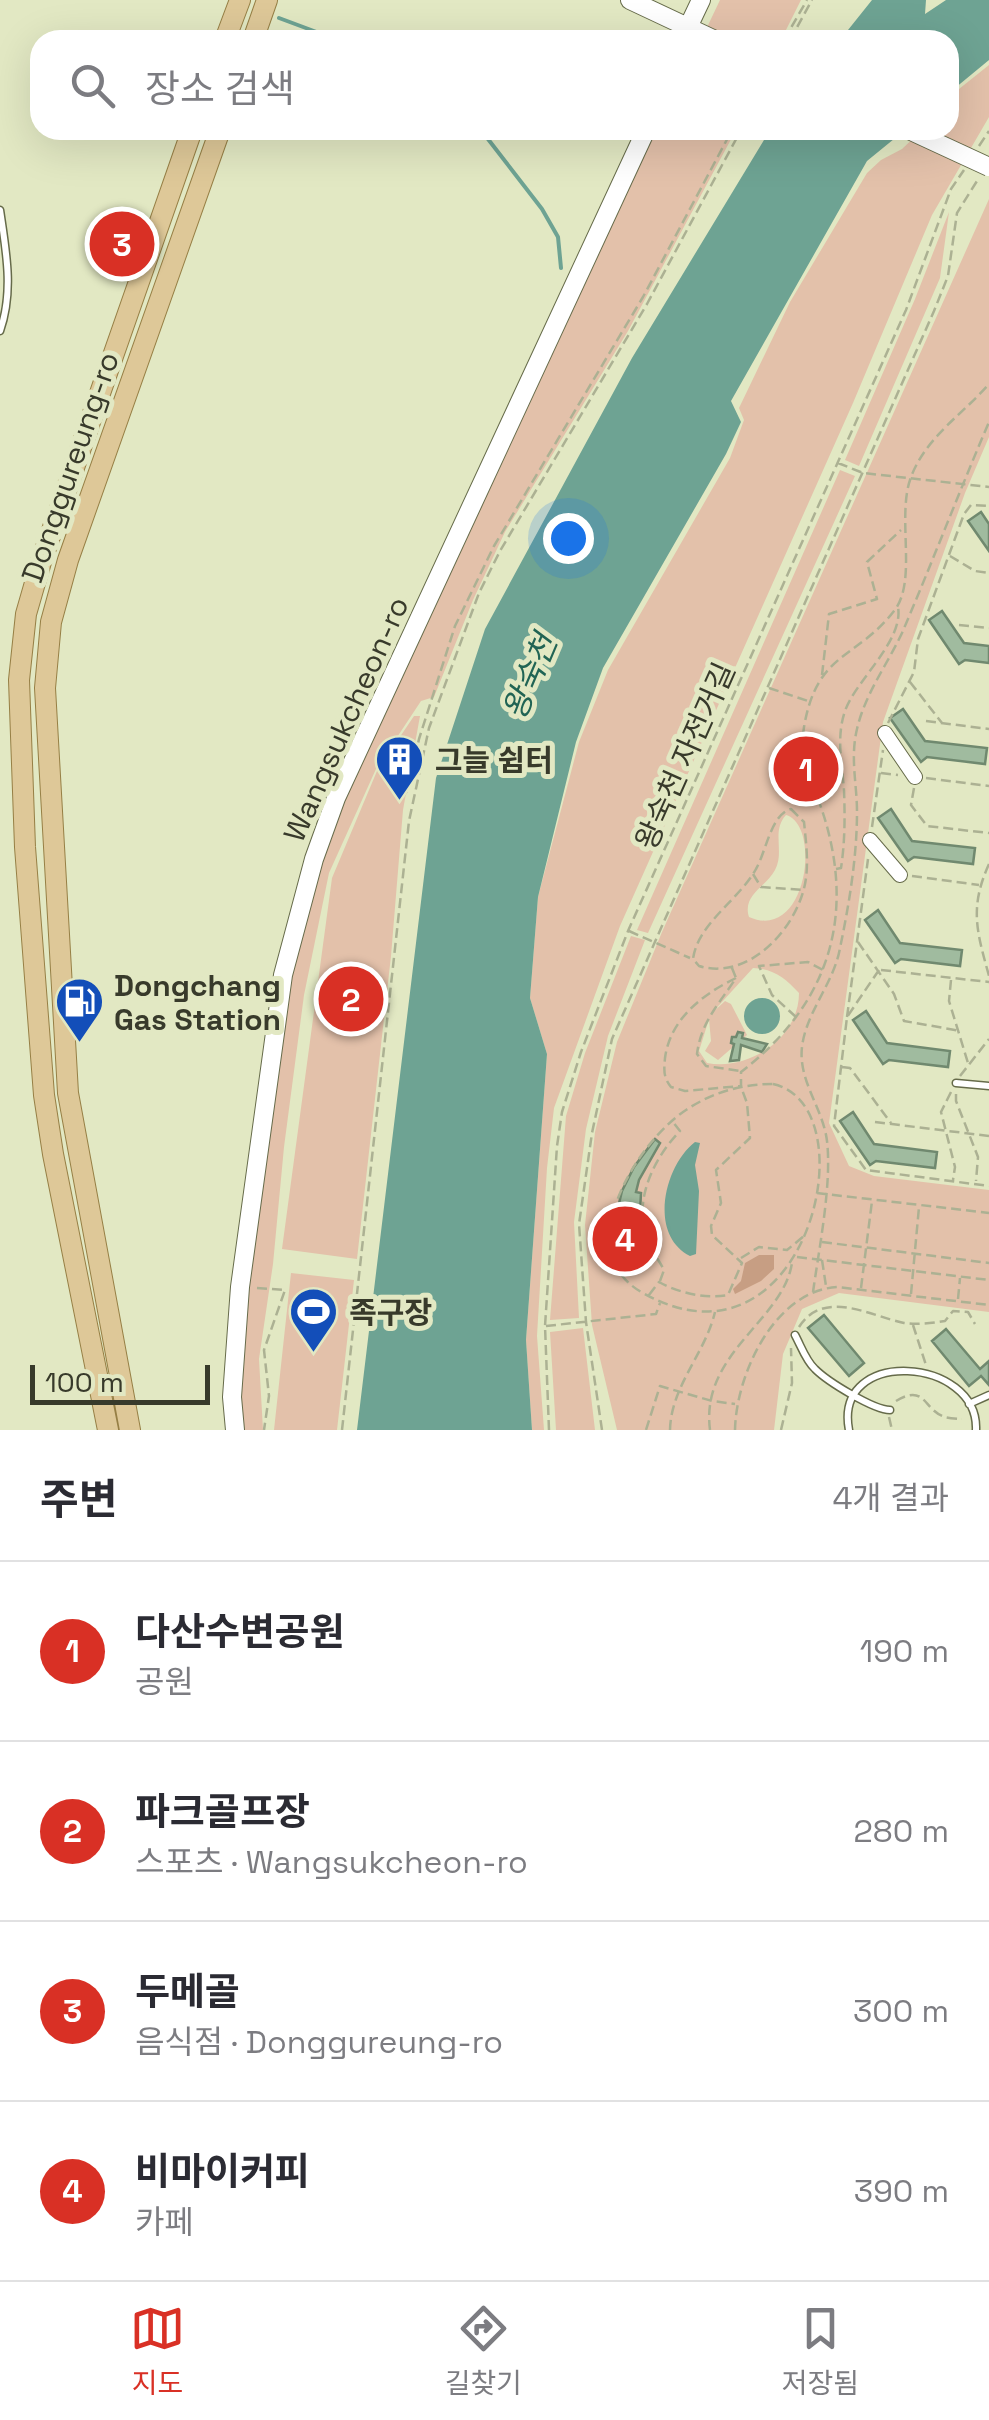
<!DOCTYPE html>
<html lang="ko">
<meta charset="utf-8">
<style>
:root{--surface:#fff;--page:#f2f2f3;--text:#2b2b33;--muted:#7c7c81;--line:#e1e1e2;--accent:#d93025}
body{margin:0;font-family:"Space Grotesk","Noto Sans KR",sans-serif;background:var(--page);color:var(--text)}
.scale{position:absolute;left:30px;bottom:25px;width:180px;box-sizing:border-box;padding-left:10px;border:5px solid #383a2b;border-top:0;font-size:28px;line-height:35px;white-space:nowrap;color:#383a2b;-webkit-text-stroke:8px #e2e8c3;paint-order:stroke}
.you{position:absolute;left:568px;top:538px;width:35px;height:35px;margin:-25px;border:8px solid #fff;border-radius:50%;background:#1a73e8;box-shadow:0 0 0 15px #1a73e833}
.badge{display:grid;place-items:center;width:65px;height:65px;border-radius:50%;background:var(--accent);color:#fff;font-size:32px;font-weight:700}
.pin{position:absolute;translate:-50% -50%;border:5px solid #fff;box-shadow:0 2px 10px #0006}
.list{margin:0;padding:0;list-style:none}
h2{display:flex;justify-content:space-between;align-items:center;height:130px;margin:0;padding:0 40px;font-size:42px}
h2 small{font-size:32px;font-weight:400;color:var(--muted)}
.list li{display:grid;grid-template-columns:65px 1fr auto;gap:30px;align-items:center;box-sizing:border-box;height:180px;padding:0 40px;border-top:2px solid var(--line)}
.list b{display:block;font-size:38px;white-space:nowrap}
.list p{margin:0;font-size:32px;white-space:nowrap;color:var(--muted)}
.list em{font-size:32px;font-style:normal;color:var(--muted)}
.icon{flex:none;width:55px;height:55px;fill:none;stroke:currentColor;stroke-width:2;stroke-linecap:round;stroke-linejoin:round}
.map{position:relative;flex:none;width:989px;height:1430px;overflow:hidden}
.search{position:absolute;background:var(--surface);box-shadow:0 10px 40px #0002;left:30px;right:30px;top:30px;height:110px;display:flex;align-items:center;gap:25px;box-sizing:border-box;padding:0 35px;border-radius:30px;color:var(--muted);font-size:38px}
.sheet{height:850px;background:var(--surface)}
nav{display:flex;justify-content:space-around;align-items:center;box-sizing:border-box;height:140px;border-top:2px solid var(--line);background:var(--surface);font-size:28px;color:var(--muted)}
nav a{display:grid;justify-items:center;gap:5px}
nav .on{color:var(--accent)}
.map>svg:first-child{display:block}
.green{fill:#e3c1aa;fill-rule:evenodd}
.forest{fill:#c79e83}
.water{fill:#6ea393}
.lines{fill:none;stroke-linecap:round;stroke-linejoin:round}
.stream{stroke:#6ea393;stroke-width:4}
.building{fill:#a0bb9f;stroke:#70896f;stroke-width:2.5}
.service-casing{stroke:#666b4a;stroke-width:9}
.minor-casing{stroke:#666b4a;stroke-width:16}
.tertiary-casing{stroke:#666b4a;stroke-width:20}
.primary-casing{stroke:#967f45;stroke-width:22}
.path{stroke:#acb193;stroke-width:2.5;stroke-dasharray:10 5;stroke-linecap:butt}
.service{stroke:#fff;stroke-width:6}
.minor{stroke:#fff;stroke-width:14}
.tertiary{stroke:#fff;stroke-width:18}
.primary{stroke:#dec898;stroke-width:20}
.tertiary-bridge-casing{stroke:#666b4a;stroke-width:20;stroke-linecap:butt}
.tertiary-bridge{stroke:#fff;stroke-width:18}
.labels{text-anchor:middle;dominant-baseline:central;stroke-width:10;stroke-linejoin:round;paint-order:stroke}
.street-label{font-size:30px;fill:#383a2b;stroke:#e2e8c3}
.poi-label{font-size:30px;font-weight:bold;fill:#383a2b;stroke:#e2e8c3;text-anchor:start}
.water-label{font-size:32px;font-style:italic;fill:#216454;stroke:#e2e8c3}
</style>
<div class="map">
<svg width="989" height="1430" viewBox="0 0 989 1430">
<rect width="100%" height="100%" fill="#e2e8c3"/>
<!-- green -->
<path class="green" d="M720,0H801L781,40H701Z
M989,65V117L932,215L853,403L620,926L554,1108L547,1168L537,1336L544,1430H532L526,1340L547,1054L530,998L538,897L579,742L608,670L730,458L744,420L739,408L790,302L867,173L881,160L902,149L922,130H949V97Z
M656,130H736L628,331L505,532L473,600L434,697L421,701L376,769L329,873L304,995L284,1147L273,1264L259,1359L263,1430H237V1355L285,985L335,808Z
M989,199V437L965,493L883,722L829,1123L849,1166L874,1176L989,1190V1312L839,1293L802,1309L783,1354L774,1430H617L592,1325L585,1225L595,1132L617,1042L662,932ZM786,815C822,825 807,943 749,917C742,895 766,887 775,870C785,852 771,831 786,815ZM753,968C774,969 785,978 799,993C799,1038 749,1071 707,1063L699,1051L709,1019L711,1041L705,1051L718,1060L747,1035L731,1004L725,1001L711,1014Z
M949,212L940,278L859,466L845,460L915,299Z
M840,470L855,476L648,933L637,930Z
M414,716H420L403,810L391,956L357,1259L282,1249L332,878L377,771Z
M631,936L645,940L608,1036L586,1129L574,1222L579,1318L550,1320L566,1116L585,1053Z
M291,1273L354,1280L337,1430H274Z
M583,1328L595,1430H556L550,1332Z"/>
<!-- forest -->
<path class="forest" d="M759,1255H774V1269L761,1281L735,1294L733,1289L741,1281L745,1263Z"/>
<!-- water -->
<path class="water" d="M872,0H926L925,14L946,0H989V60L949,93V40H840Z
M770,130H905L867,161L731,401L741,422L726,454L603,668L576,742L538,897L530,998L547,1054L526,1340L532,1430H357L436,778L485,629L632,358Z
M744 1016a18 18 0 1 1 36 0a18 18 0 1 1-36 0Z
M695,1142L700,1143L695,1165L699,1191L696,1254L690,1256C648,1235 664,1166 695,1142Z"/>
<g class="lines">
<!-- stream -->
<path class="stream" d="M279,18L338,40
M481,130L542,209L558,237L561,268"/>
</g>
<!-- building -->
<path class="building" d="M981,512L989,524V551L968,521Z
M942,611L964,643L989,646V663L965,660L959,664L929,620Z
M903,709L925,741L987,748L985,764L927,757L921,762L890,718Z
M891,809L912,841L975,848L973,864L914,857L908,861L878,818Z
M878,910L900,943L962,950L960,966L901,959L895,963L865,920Z
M866,1011L887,1043L950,1051L948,1067L889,1060L883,1064L853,1020Z
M738,1032L743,1033L742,1038L767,1044L762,1052L741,1045L739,1060L730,1061L734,1044L731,1043L732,1037H736Z
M853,1112L874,1144L937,1152L935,1168L876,1161L870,1165L840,1121Z
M655,1139L660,1143L639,1180L636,1192L641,1193L639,1230L630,1232L637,1250L621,1256L615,1220L622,1191L634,1167Z
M824,1315L864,1363L849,1376L808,1328Z
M946,1329L980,1369L989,1361V1385L981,1376L969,1386L932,1341Z"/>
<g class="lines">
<defs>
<path id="service" d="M0,210C6,251 14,291 0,331
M956,1083L989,1086
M795,1335C801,1346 806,1361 815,1369C828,1382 874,1410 890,1410
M969,1404L989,1395
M849,1430C833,1346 979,1357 976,1430"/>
<path id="minor" d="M885,733L915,777
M870,840L900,875"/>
<path id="tertiary" d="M630,0L715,40
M682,40L701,0
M235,1430L232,1397L240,1287L283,975L314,859L336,798L646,130"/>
<path id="primary" d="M225,40L240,0
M253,40L267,0
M108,1430L53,1154L44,1095L25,847L19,680L26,614L41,562L192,130
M130,1430L68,1093L45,688L51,622L68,560L220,130"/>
</defs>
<!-- service casing -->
<use href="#service" class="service-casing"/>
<!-- minor casing -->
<use href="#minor" class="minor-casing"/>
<!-- tertiary casing -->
<use href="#tertiary" class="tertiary-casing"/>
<!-- primary casing -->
<use href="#primary" class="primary-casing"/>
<!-- path -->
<path class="path" d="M774,38L781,40
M784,40L807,0
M790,40L812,0
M979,146L989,131
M838,463L863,473L989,487
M950,556L975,571L989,573
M959,625L989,628
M822,675L829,614L877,599L867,562L901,530
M910,682L942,723
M769,688L808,701
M926,721L989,729
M888,723L914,672L918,639L964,514L971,505L989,506
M881,773L898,775
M926,778L989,786
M914,788L911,805L927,826L989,833
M401,799L408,790L419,739L455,626L494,546L643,297L732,130
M791,809L804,822C806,842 809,864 805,884C796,929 749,981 699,966L693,959C698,923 739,900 756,869C766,852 771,814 791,809Z
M872,827L883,750
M989,864C969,908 977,932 989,976
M836,869L841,868C845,842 845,816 844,790C842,763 836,737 845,711C855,681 904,641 898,607
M753,874L761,887L803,890
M912,876L979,885
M629,931L690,958
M858,942L894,994L904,1021L961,1031
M732,968L736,978C719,1004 701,1022 697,1054L706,1066L740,1071
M879,970L847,1017L834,1126L866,1170L989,1186
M881,970L989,982
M736,978C703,994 670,1019 665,1058C664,1070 663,1077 671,1087L685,1091L741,1086V1072C824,1008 855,925 826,823C818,794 799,758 804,727C817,651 856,660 894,611C918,581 896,517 911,477C926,437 962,415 989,384
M951,980L949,1001L968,1063
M796,1017L772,995L759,966L808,962L823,970
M847,1017L868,859
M842,1067L850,1068L891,1123
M960,1076L989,1039
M773,1084C872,1106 806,1385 643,1293C568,1252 637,1142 686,1110C713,1092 742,1084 773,1084Z
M951,1092L941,1112L955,1167L953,1180
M956,1094V1101L978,1157L976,1181
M875,1122L989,1136
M817,1193L989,1213
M822,1242L989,1263
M797,1257L989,1280
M741,1258L759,1247L787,1250L804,1236
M822,1260L826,1286
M660,1281L664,1270C658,1258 648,1247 645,1234C635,1196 655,1157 680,1131L673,1122
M257,1288L285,1290L264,1350L269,1396L264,1430
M861,1288L872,1201
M813,1292C819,1249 832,1184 827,1141C823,1108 798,1081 802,1047C806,1012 834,983 840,948C849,905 857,857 857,812C857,784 850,758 857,729C865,694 887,665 902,633C932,563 959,492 989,422
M911,1294L919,1207
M649,1295L659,1282C679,1293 705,1299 728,1295L742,1263L712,1235L711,1226L721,1203L716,1170L750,1138L747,1103L741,1087
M958,1299L960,1278
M913,1325L926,1365
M546,1326L656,1314L660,1303
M799,1327C824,1288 870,1316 904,1323C917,1325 932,1323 945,1321L953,1311L968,1312L975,1324
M896,1401C926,1383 923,1410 945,1417C948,1418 960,1419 962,1419
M889,1417L892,1430
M342,1430L409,821L429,728L479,593L500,551L647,304L741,130
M549,1430L545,1326L557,1146L562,1112L581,1052L628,931L906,310L951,189L964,170
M602,1430L586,1322L579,1224L592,1133L612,1039L934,311L948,276L957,213L977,181
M646,1430L660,1386L712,1401L735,1404
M670,1430C671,1386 705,1354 715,1312
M710,1430C700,1353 783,1321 792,1263
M735,1430C736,1375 774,1291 837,1287L989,1305
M781,1430L792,1383L791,1348"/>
<!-- service -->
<use href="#service" class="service"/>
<!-- minor -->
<use href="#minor" class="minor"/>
<!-- tertiary -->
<use href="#tertiary" class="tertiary"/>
<!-- primary -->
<use href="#primary" class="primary"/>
<defs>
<path id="tertiary-bridge" d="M909,130L989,167"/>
</defs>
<!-- tertiary-bridge casing -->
<use href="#tertiary-bridge" class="tertiary-bridge-casing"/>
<!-- tertiary-bridge -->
<use href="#tertiary-bridge" class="tertiary-bridge"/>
</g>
<!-- icons -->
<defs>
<symbol id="building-pin" viewBox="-11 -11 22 30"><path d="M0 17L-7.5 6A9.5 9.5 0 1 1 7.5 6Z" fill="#134eb9" stroke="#e2e8c3"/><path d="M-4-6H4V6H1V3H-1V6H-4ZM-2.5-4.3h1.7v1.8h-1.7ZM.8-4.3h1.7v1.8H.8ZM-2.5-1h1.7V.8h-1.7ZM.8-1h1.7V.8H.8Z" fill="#fff"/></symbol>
<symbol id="fuel-pin" viewBox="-11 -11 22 30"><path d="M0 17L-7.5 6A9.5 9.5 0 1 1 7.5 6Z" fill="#134eb9" stroke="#e2e8c3"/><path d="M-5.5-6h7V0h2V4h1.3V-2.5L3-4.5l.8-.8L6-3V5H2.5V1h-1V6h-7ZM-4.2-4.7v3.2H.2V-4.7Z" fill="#fff"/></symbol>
<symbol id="stadium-pin" viewBox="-11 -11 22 30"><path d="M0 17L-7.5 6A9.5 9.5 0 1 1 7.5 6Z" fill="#134eb9" stroke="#e2e8c3"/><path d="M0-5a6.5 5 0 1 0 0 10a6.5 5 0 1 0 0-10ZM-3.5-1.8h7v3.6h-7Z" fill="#fff"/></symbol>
</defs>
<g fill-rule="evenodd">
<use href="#building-pin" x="372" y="732" width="55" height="75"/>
<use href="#fuel-pin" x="52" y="974" width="55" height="75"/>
<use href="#stadium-pin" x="286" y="1284" width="55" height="75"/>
</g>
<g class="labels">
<!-- street labels -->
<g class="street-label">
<text transform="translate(70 467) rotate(-71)">Donggureung-ro</text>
<text transform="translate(346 719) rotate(-66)">Wangsukcheon-ro</text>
<text transform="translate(685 756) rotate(-66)">왕숙천 자전거길</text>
</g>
<!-- poi labels -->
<g class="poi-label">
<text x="435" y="760">그늘 쉼터</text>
<text x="114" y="985">Dongchang<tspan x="114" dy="34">Gas Station</tspan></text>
<text x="349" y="1312">족구장</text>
</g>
<!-- water labels -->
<g class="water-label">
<text transform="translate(530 677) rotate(-67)">왕숙천</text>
</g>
</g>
</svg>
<div class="scale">100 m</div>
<div class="you"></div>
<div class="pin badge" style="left:806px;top:769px">1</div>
<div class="pin badge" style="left:351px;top:999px">2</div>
<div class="pin badge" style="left:122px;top:244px">3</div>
<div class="pin badge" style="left:625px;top:1239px">4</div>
<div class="search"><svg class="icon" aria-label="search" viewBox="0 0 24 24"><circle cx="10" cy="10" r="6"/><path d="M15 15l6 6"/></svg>장소 검색</div>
</div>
<section class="sheet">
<h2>주변<small>4개 결과</small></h2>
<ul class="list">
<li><span class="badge">1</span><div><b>다산수변공원</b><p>공원</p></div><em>190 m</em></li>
<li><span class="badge">2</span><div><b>파크골프장</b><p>스포츠 · Wangsukcheon-ro</p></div><em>280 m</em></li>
<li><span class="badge">3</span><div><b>두메골</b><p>음식점 · Donggureung-ro</p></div><em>300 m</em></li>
<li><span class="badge">4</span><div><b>비마이커피</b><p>카페</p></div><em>390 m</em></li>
</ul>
</section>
<nav>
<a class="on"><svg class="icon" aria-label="map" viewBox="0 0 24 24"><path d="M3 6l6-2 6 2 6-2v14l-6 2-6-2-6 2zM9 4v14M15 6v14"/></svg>지도</a>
<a><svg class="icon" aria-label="directions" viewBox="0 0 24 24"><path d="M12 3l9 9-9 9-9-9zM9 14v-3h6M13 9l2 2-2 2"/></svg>길찾기</a>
<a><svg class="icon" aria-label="saved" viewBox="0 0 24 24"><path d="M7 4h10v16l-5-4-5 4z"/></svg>저장됨</a>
</nav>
